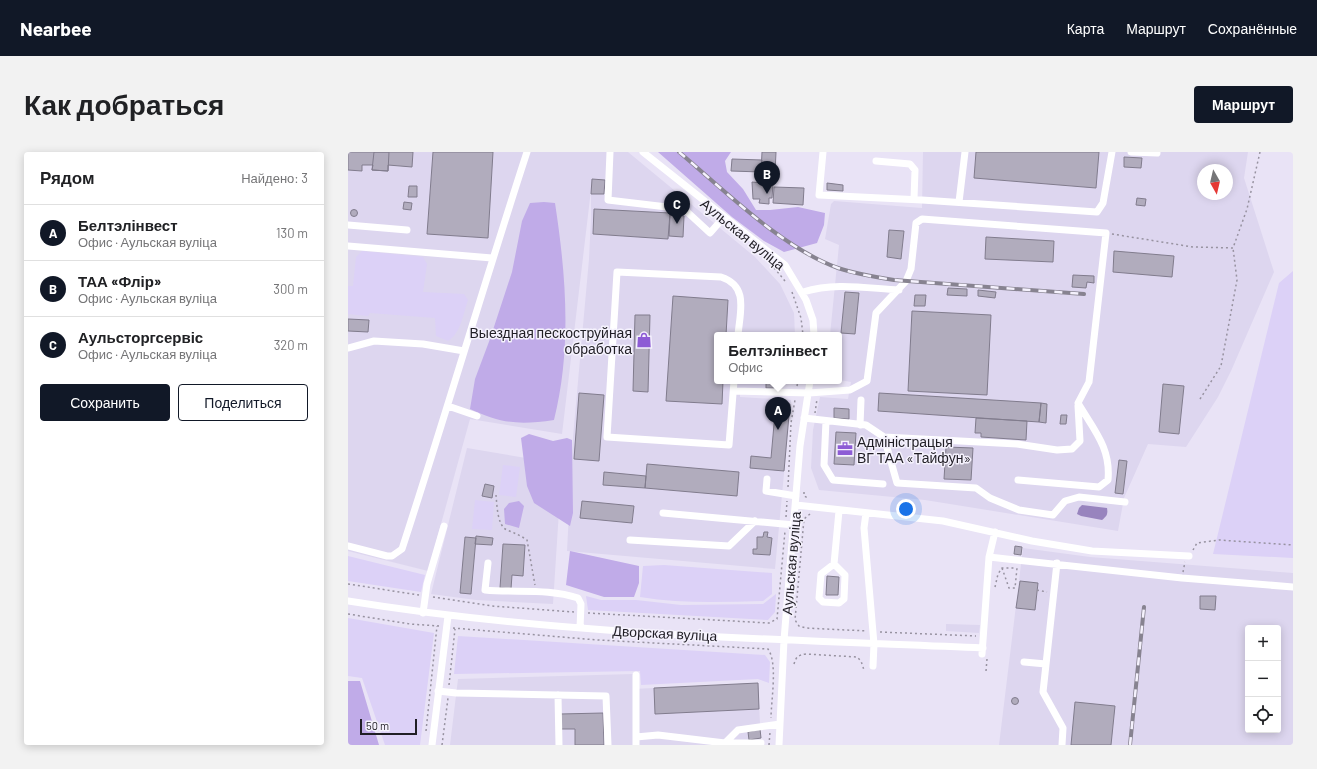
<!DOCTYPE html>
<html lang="ru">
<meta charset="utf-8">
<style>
:root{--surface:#fff;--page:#f2f2f2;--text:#202124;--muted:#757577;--line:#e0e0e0;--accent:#111827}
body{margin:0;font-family:Barlow,sans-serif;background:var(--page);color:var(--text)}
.controls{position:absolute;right:12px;bottom:12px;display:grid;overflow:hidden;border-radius:4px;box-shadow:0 2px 10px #0003}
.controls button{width:36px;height:36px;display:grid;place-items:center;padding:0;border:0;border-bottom:1px solid var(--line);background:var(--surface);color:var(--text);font:20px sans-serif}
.compass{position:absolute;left:849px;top:12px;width:36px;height:36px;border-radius:50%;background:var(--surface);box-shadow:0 2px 10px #0003;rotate:172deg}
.scale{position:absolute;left:12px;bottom:10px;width:57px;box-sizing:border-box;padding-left:4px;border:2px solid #201e25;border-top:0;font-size:11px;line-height:14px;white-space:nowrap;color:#201e25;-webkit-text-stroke:3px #f5f2fd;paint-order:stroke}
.you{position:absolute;left:558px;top:357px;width:14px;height:14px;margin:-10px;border:3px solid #fff;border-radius:50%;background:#1a73e8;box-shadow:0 0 0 6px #1a73e833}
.badge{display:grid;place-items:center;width:26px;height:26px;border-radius:50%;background:var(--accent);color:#fff;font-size:13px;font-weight:700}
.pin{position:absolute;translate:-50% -33px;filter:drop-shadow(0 1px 2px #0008)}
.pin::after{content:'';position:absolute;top:21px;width:14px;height:12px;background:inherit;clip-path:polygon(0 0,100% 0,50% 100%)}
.popup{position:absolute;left:366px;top:180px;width:128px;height:52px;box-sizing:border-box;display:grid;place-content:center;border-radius:4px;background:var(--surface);filter:drop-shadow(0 1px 3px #0005);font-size:13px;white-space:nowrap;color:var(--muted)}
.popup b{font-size:15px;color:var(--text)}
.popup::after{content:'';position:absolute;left:50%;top:100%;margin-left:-8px;border:8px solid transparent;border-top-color:var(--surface)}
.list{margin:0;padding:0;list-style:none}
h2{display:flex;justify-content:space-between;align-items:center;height:52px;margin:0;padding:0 16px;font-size:17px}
h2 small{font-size:13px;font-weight:400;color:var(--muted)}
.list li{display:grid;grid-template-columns:26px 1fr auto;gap:12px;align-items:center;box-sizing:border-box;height:56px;padding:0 16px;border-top:1px solid var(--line)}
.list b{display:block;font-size:15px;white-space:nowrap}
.list p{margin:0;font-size:13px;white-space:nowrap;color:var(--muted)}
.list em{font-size:13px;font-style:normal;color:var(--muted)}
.actions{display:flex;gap:8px;padding:12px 16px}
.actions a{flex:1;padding:9px 0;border:1px solid var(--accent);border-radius:4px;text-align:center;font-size:14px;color:var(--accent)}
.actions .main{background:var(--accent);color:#fff}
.icon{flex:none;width:22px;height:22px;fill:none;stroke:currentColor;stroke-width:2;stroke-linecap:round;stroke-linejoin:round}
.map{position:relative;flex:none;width:945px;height:593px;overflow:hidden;border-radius:4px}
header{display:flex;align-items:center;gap:24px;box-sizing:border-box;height:56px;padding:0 20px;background:var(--accent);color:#fff}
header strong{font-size:19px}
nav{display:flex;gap:22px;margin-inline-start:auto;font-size:14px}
.intro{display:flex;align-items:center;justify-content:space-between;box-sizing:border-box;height:96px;padding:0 24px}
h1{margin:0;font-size:28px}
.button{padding:10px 18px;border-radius:4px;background:var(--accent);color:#fff;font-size:14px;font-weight:700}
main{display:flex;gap:24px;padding:0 24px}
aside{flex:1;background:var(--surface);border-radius:4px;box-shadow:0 2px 10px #0003}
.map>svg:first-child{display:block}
.built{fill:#ddd6ef;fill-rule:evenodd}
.green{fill:#dcd1f7}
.forest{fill:#c0abe8}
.water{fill:#9884be}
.building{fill:#b1acbd;stroke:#817c8d}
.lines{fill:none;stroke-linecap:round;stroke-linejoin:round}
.path{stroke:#9792a0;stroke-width:1.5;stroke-dasharray:2 3;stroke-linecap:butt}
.minor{stroke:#fff;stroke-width:7}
.rail-casing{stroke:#878390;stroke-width:4}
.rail{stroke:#f5f2fd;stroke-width:2.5;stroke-dasharray:8;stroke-linecap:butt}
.labels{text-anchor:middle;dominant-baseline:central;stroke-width:3;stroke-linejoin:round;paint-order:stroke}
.street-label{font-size:14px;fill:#201e25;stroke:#f5f2fd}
.poi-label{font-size:14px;fill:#201e25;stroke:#f5f2fd;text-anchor:end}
</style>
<header>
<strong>Nearbee</strong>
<nav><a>Карта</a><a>Маршрут</a><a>Сохранённые</a></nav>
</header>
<div class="intro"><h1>Как добраться</h1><a class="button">Маршрут</a></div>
<main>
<aside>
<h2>Рядом<small>Найдено: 3</small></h2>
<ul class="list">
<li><span class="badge">A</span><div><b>Белтэлінвест</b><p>Офис · Аульская вуліца</p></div><em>130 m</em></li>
<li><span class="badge">B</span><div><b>ТАА «Флір»</b><p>Офис · Аульская вуліца</p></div><em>300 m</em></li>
<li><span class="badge">C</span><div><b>Аульсторгсервіс</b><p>Офис · Аульская вуліца</p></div><em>320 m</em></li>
</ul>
<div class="actions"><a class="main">Сохранить</a><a>Поделиться</a></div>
</aside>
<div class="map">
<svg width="945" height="593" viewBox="0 0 945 593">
<rect width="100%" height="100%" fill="#e9e3f6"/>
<!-- built -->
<path class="built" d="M0,0H280L407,105L432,132L446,161L447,183H369V229H427V238H392V245L443,248L427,417L219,399L225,285L241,107L243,66V38L214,282L122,267L80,419L0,399Z
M575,0H900L896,26L926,120L883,219L870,245L838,295L800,292L776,346L770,379L577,348L471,338L463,316L465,278L472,245L500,247L503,230L491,228V183H482L491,93L477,87L483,52L486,49L574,56ZM855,18H879V42H855Z
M119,296L214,312L205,452L128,448L83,442Z
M675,396L742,405L945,421V593H651ZM900,476H930V578H900Z
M598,472L632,473L631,481L598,479Z
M285,522V537L410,531L413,593H102L110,527Z"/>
<!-- green -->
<path class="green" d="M14,99L75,105L79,112L75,140L116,142L120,148C115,162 113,181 100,189L88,184L87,166L22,161L20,164L0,162V134H5L8,105Z
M945,119V406L865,402L931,131Z
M155,313L172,315L168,345L151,343Z
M127,348L146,350L144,378L124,377Z
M0,404L77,423L73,440L0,429Z
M316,413L424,421V442L415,449C374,450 333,452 292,445L295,414Z
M428,442L427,460L420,468L240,458L238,444L253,448H288L333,453L415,452Z
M0,466L86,481L72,593H37L14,526L0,524Z
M110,484L417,503L422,510L421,531L410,527L293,533L292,519L106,522Z"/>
<!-- forest -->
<path class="forest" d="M310,0H383L377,9L379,20L395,37L408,58H422L450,55L477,61L476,73L469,91L436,100L416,89L384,65Z
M196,50L207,51C218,123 224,196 206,268C172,273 154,272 122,257L127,227L142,187L164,120L174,69L182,51Z
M181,282L205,289L219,286L224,288L225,361L222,374L186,351L179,334L173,286Z
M171,349L176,354L171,376L157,372L156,357L161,351Z
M222,399L291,414V431L286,445H256L218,433Z
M0,529H12L31,593H0Z"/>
<!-- water -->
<path class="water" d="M734,353L759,356C760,362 759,364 754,368L733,364L729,362L731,356Z"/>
<!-- building -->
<path class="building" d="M0,0H65L64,15L40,13V19L24,18L25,13H14V19L0,18Z
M26,0H41L40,19L24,18Z
M85,0H145L140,86L79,82Z
M414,0H428L427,21L413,20Z
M628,0H751L748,36L626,26Z
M776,5L794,6L793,16L776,15Z
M384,7L414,8L413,20L383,19Z
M244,27L257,28L256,42H243Z
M404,30L425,32L424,46H421V52L411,51L412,47H405Z
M479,31L495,33V39L479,38Z
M61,34H69V45H60Z
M426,35L456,36L455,53L425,51Z
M789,46L798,47L797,54L788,53Z
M56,50L64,51L63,58L55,57Z
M246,57L322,61L320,87L245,82Z
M2.5 61a3.5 3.5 0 1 1 7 0a3.5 3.5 0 1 1-7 0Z
M322,63L336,64L335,85L321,84Z
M541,78L556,79L553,107L539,105Z
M638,85L706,89L705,110L637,107Z
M766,99L826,104L824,125L765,120Z
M725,123L746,124V131L739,130L738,136L724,135Z
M600,136L619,137V144L599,143Z
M630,138L648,140L647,146L630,144Z
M497,140L511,141L507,182L493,181Z
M567,143H578L577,154H566Z
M325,144L380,148L378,183H369V229H375L374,252L318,249Z
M564,159L643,163L639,243L560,239Z
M287,163H302L300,240L285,239Z
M0,167L21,168L20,180L0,179Z
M418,229H426V236H418Z
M815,232L836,234L831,282L811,280Z
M231,241L256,243L251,309L226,307Z
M531,241L693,251L691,270L530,259Z
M428,250L442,252L436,319L402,316L403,304L423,306Z
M693,251L699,252L698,271L691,270Z
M486,256L501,257V267L486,266Z
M713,263H719L718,272H712Z
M628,266L679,269L678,288L633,285V281H627Z
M488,280L508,281L506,313L486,312Z
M598,295L625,296L623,328L596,327Z
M771,308L779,309L775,342L767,341Z
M299,312L391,320L389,344L297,336Z
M256,320L298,324L297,336L255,333Z
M137,332L146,334L144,346L134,344Z
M234,349L286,354L284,371L232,366Z
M416,380H420L419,385L424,386L422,403L405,402V397H409V385H415Z
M128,384L145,386L144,393L127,392Z
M117,385L128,386L123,442L112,441Z
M155,392L177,393L175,424L164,423L163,437L152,436Z
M667,394L674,395L673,403L666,402Z
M479,424L491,425L490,443H478Z
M672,429L690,431L687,458L668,456Z
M852,444H868L867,458L852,457Z
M410,531L411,557L307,562L306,536Z
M663.5 549a3.5 3.5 0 1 1 7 0a3.5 3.5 0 1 1-7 0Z
M727,550L767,554L763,593H723Z
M255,561L256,593H227V577H212V562Z
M412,577L413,586L401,588L400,580Z"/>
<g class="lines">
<!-- path -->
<path class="path" d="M764,82L845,95L885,96L899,57L912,0
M423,112L437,129
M444,140L453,166L455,183
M449,234L450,229
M852,247L873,214L889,128L885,96
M467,261L469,247
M440,335L443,271L447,248
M456,340V344L460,346
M148,343C149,352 149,374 159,378C166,381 172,383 179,388L187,433
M462,362L456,367L447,468L451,474L458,476L519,479
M438,365L439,349
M845,398L849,391L871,388L945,393
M654,416L661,436H667L669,416
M835,420L837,410
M0,432L71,443
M647,435L650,422L654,416H666
M689,438L699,440
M85,445L144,454L226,460
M240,461L421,471L429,467L437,379
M0,462L62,472L91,474
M105,476L250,488L420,497C430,511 423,549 423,566
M532,480L628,484
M446,512C448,505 450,503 458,502L509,505L513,509L516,518
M638,519L639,507
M101,533L107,477
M78,579L89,474
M94,593L100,546
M421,593L422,580"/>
<!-- minor -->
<path class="minor" d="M262,0L260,48L336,57L362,81L376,65
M295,0L437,113L458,148L465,168L466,183
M475,0L471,43L574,48L749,60L755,51L764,0
M783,0L809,1
M528,9L562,12L567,18L566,47
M611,50L617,0
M0,73L59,78
M0,94L144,106
M455,140C487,130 517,136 551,138
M0,196L26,189L75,192L116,199
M386,229L381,293L259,285L269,120L373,125C401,134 392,160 390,183
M386,239L461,241L502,238L519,229L528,161L558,129L563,117L568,71L574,67L758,81L741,230L730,251C746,278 763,296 760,328L751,335L670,328
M100,254L129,264
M456,266L518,273L536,285L669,292L709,298L724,297L732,289L730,254
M478,269L476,313L485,328L535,332
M512,273L513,248
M536,285L549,331L628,336L642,346L671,358L705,363L717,349L731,345L777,350
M419,327L418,339L448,344
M448,353L595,369L684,389L744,399L841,404
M315,361L446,373
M518,361L516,376L526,492L525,514
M282,388L381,394L407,369
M0,394L39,404H44L54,397C97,265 136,132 179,0
M641,405L834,426L945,435
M140,411L137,438C168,441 200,436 230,446L233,452L232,476
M709,411L695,540L715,576L714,593
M486,412L473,422L471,446L475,450L491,451L496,447L497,423L486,412L491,359
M0,449C210,483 423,487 635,496
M75,461L79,432L96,374
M634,502L641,405L647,380
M676,510L698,512
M90,539L108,541L258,544L260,593
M210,543L211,593
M288,585V523
M377,591L390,578L432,572
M377,591H413
M84,593L100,464
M288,593V585L310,583L377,591V593
M431,593L436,488L452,294L462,229"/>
<defs>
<path id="rail" d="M331,0C376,38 434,96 490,116C508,122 527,125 546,128L736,142
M782,593L796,455"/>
</defs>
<!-- rail casing -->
<use href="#rail" class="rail-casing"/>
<!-- rail -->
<use href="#rail" class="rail"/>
</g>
<!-- icons -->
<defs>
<symbol id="shop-bare" viewBox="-9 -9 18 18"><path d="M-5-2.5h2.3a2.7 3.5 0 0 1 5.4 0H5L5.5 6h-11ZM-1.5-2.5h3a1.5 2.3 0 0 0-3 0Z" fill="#8d5cd5" stroke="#f5f2fd" stroke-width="2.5" paint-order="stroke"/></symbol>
<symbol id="office-bare" viewBox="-9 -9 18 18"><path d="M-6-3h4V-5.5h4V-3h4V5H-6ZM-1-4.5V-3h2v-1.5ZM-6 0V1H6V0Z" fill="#8d5cd5" stroke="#f5f2fd" stroke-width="2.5" paint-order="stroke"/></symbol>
</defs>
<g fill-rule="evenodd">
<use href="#shop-bare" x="285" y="177" width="22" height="22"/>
<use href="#office-bare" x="486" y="286" width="22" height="22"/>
</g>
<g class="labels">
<!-- street labels -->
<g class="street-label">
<text transform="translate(395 82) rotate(39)">Аульская вуліца</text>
<text transform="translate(443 411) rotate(-85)">Аульская вуліца</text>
<text transform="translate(317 481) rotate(3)">Дворская вуліца</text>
</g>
<!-- poi labels -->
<g class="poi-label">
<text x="284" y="180">Выездная пескоструйная<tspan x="284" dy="16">обработка</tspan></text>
<text x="509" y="289" text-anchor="start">Адміністрацыя<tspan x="509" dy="16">ВГ ТАА «Тайфун»</tspan></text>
</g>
</g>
</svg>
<div class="controls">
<button>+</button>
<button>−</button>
<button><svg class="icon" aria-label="locate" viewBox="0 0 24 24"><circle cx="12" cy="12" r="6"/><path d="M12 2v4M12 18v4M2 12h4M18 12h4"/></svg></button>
</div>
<svg class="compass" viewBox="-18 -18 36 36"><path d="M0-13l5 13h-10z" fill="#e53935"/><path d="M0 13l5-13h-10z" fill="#757577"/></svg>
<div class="scale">50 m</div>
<div class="you"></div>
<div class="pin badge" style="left:430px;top:278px">A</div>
<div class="popup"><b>Белтэлінвест</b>Офис</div>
<div class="pin badge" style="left:419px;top:42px">B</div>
<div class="pin badge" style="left:329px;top:72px">C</div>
</div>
</main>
